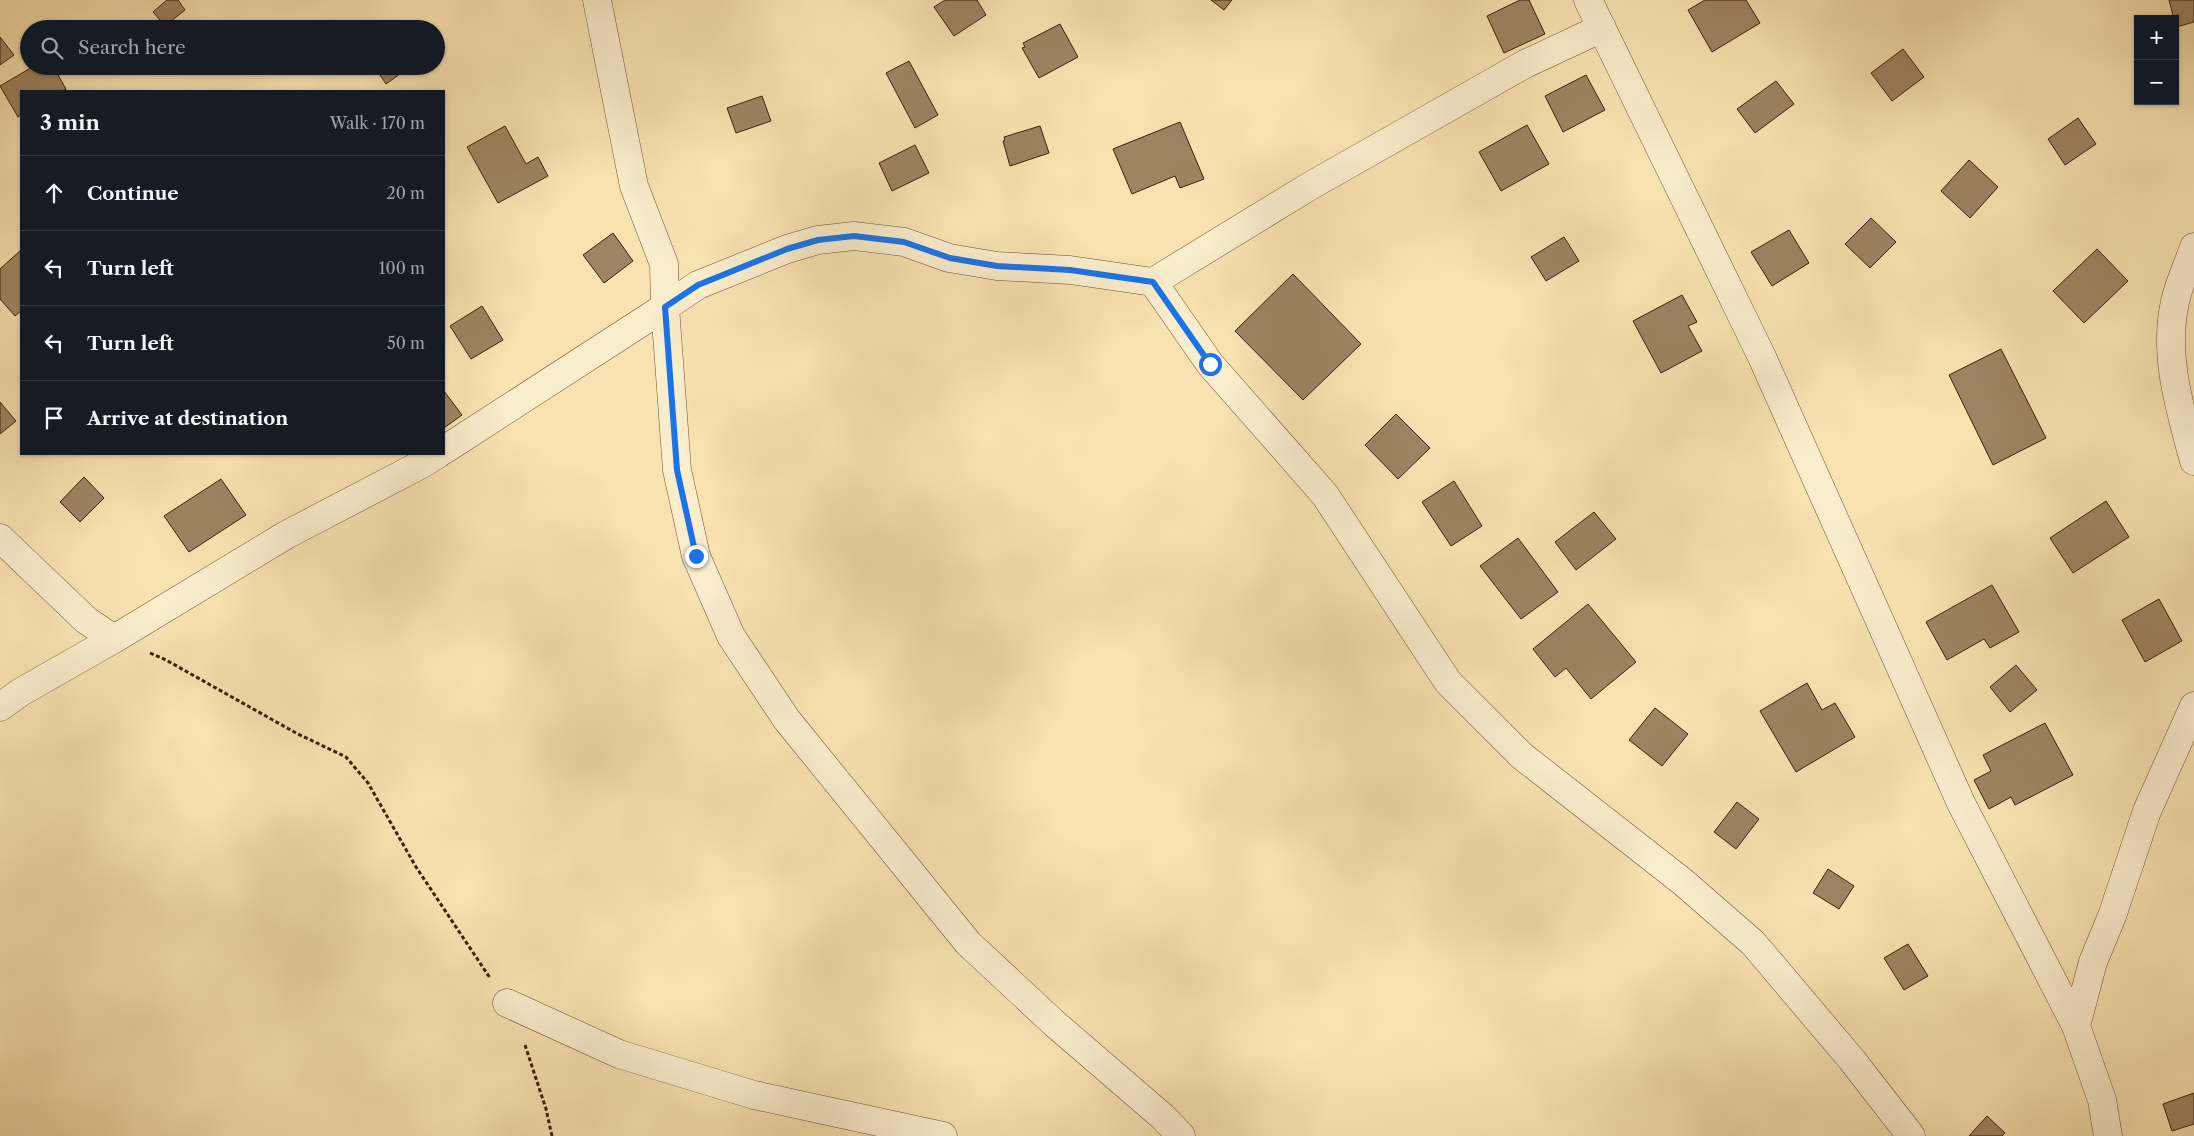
<!DOCTYPE html>
<meta charset="utf-8">
<style>
:root{--surface:#171b24;--page:#20242c;--text:#f1f3f6;--muted:#9ea1a6;--line:#363941}
body{margin:0;font-family:"Libre Caslon Text",serif;background:var(--page);color:var(--text)}
.controls{position:absolute;right:15px;top:15px;display:grid;overflow:hidden;border-radius:0px;box-shadow:0 1px 4px #0004}
.controls button{width:45px;height:45px;display:grid;place-items:center;padding:0;border:0;border-bottom:1px solid var(--line);background:var(--surface);color:var(--text);font:25px sans-serif}
.stop{position:absolute;width:15px;height:15px;margin:-11px;border:4px solid #1a73e8;border-radius:50%;background:#fff}
.stop.end{background:#1a73e8;border-color:#fff;box-shadow:0 1px 5px #0008}
.list{margin:0;padding:0;list-style:none}
h2{display:flex;justify-content:space-between;align-items:center;height:65px;margin:0;padding:0 20px;font-size:21px}
h2 small{font-size:16px;font-weight:400;color:var(--muted)}
.list li{display:grid;grid-template-columns:32px 1fr auto;gap:15px;align-items:center;box-sizing:border-box;height:75px;padding:0 20px;border-top:1px solid var(--line)}
.list b{display:block;font-size:19px;white-space:nowrap}
.list em{font-size:16px;font-style:normal;color:var(--muted)}
.icon{flex:none;width:28px;height:28px;fill:none;stroke:currentColor;stroke-width:2;stroke-linecap:round;stroke-linejoin:round}
.map{position:relative;flex:none;width:2194px;height:1136px;overflow:hidden}
.search{position:absolute;background:var(--surface);box-shadow:0 1px 4px #0004;left:20px;top:20px;width:425px;height:55px;display:flex;align-items:center;gap:12px;box-sizing:border-box;padding:0 18px;border-radius:28px;color:var(--muted);font-size:19px}
.panel{position:absolute;background:var(--surface);box-shadow:0 1px 4px #0004;left:20px;top:90px;width:425px;height:365px;border-radius:0px}
.map>svg:first-child{display:block}
.building{fill:#9f8462;stroke:#3f1d0d}
.lines{fill:none;stroke-linecap:round;stroke-linejoin:round}
.street-casing{stroke:#6d4e36;stroke-width:29}
.path{stroke:#3f1d0d;stroke-width:3;stroke-dasharray:4 2.5;stroke-linecap:butt}
.street{stroke:#faedcc;stroke-width:28}
.route{stroke:#1a73e8;stroke-width:6}
</style>
<div class="map">
<svg width="2194" height="1136" viewBox="0 0 2194 1136">
<rect width="100%" height="100%" fill="#f8e3b0"/>
<filter id="stains"><feTurbulence type="fractalNoise" baseFrequency=".004" numOctaves="4"/><feColorMatrix values="0 0 0 0 .2 0 0 0 0 .09 0 0 0 0 .02 0 0 0 .5 -.17"/></filter>
<radialGradient id="worn" r=".72"><stop offset=".6" stop-color="#630" stop-opacity="0"/><stop offset="1" stop-color="#630" stop-opacity=".3"/></radialGradient>
<!-- building -->
<path class="building" d="M167,0H178L185,10L165,26L153,12Z
M945,0H977L986,15L954,36L934,7Z
M1211,0H1232L1224,10Z
M1520,0H1529L1545,34L1504,53L1487,16Z
M1705,0H1746L1760,23L1712,52L1688,10Z
M2169,0H2194V22L2176,27Z
M1060,24L1078,57L1039,78L1022,48L1025,47L1023,43Z
M0,37L14,55L0,65Z
M1903,49L1924,77L1892,101L1871,73Z
M909,61L938,115L915,128L886,73Z
M34,66H53L66,89L62,91H21V115L18,117L0,86Z
M374,66H411L386,84Z
M1586,75L1605,110L1563,132L1545,96Z
M1776,81L1794,104L1755,133L1737,109Z
M762,96L771,121L736,133L727,108Z
M2078,118L2096,144L2065,165L2048,139Z
M1180,122L1204,179L1180,188L1175,176L1132,194L1113,149Z
M1527,125L1549,164L1501,191L1479,152Z
M505,126L526,164L538,157L548,176L498,203L467,147Z
M1040,126L1049,153L1010,166L1003,141L1005,140L1004,137Z
M915,145L929,173L892,191L879,163Z
M1969,160L1998,187L1970,218L1941,191Z
M1871,218L1896,242L1870,268L1845,244Z
M1789,230L1809,263L1772,286L1751,252Z
M613,233L633,261L604,283L583,255Z
M1564,237L1579,261L1546,281L1531,257Z
M2097,249L2128,281L2084,323L2053,291Z
M21,250V311L15,316L0,299V269Z
M1293,274L1361,344L1303,400L1235,331Z
M1682,295L1697,322L1688,326L1702,351L1661,373L1633,321Z
M482,306L503,340L471,359L450,326Z
M2001,349L2046,438L1993,465L1949,375Z
M444,391L462,415L444,428Z
M0,402L16,421L0,434Z
M1396,414L1430,448L1398,479L1365,445Z
M84,477L104,498L80,522L60,502Z
M221,479L246,515L189,552L164,516Z
M1454,481L1482,526L1451,546L1422,502Z
M2106,501L2129,537L2073,573L2050,538Z
M1594,512L1616,539L1576,570L1555,542Z
M1518,538L1558,592L1521,619L1480,566Z
M1992,585L2019,632L1990,648L1984,639L1947,660L1926,622Z
M2159,599L2182,641L2145,662L2122,620Z
M1588,604L1636,662L1591,699L1566,668L1555,677L1533,649Z
M2016,665L2037,690L2010,712L1990,687Z
M1807,683L1822,710L1835,703L1855,737L1796,772L1760,711Z
M1655,708L1688,734L1662,766L1629,740Z
M2045,723L2073,775L2015,805L2011,797L1989,809L1974,780L1991,771L1983,755Z
M1737,802L1759,819L1736,849L1714,832Z
M1828,869L1854,886L1839,909L1813,893Z
M1908,944L1928,976L1904,990L1884,958Z
M2194,1093V1124L2172,1131L2163,1104Z
M1987,1116L2005,1133L2002,1136H1969Z"/>
<g class="lines">
<defs>
<path id="street" d="M597,0L634,186L664,264L665,307L698,285L787,249L818,240L854,236L904,242L949,258L997,266L1070,270L1153,282L1210,364L1325,495L1448,682L1522,756L1683,882L1753,943L1852,1060L1911,1136
M1588,0L1762,357L1961,803L2076,1026L2102,1100L2108,1136
M2194,247C2188,265 2179,283 2175,302C2163,355 2180,409 2194,461
M1153,282L1310,186L1525,64L1602,28
M444,450L665,307L677,470L696,556L731,636L787,720L968,943L1055,1024L1163,1117L1181,1136
M0,538L86,620L114,639L286,535L420,465L438,454
M0,707L21,692L114,639
M507,1003L619,1054L754,1095L943,1136
M2076,1026L2093,962L2112,916L2147,811L2194,706"/>
</defs>
<!-- street casing -->
<use href="#street" class="street-casing"/>
<!-- path -->
<path class="path" d="M150,653L166,660L296,733L346,757L368,783L416,867L490,978
M525,1045L546,1109L552,1136"/>
<!-- street -->
<use href="#street" class="street"/>
</g>
<g class="lines">
<!-- route -->
<path class="route" d="M696,556L677,470L665,307L698,285L787,249L818,240L854,236L904,242L950,258L997,266L1070,270L1153,282L1210,364"/>
</g>
<rect width="100%" height="100%" filter="url(#stains)"/>
<rect width="100%" height="100%" fill="url(#worn)"/>
</svg>
<div class="controls">
<button>+</button>
<button>−</button>
</div>
<div class="stop" style="left:1210px;top:364px"></div>
<div class="stop end" style="left:696px;top:556px"></div>
<div class="search"><svg class="icon" aria-label="search" viewBox="0 0 24 24"><circle cx="10" cy="10" r="6"/><path d="M15 15l6 6"/></svg>Search here</div>
<section class="panel">
<h2>3 min<small>Walk · 170 m</small></h2>
<ul class="list">
<li><svg class="icon" aria-label="ahead" viewBox="0 0 24 24"><path d="M12 20V5M6 11l6-6 6 6"/></svg><div><b>Continue</b></div><em>20 m</em></li>
<li><svg class="icon" aria-label="left" viewBox="0 0 24 24"><path d="M17 20v-9H6M10 6l-5 5 5 5"/></svg><div><b>Turn left</b></div><em>100 m</em></li>
<li><svg class="icon" aria-label="left" viewBox="0 0 24 24"><path d="M17 20v-9H6M10 6l-5 5 5 5"/></svg><div><b>Turn left</b></div><em>50 m</em></li>
<li><svg class="icon" aria-label="arrive" viewBox="0 0 24 24"><path d="M6 21V4h12l-3 4 3 4H6"/></svg><div><b>Arrive at destination</b></div></li>
</ul>
</section>
</div>
